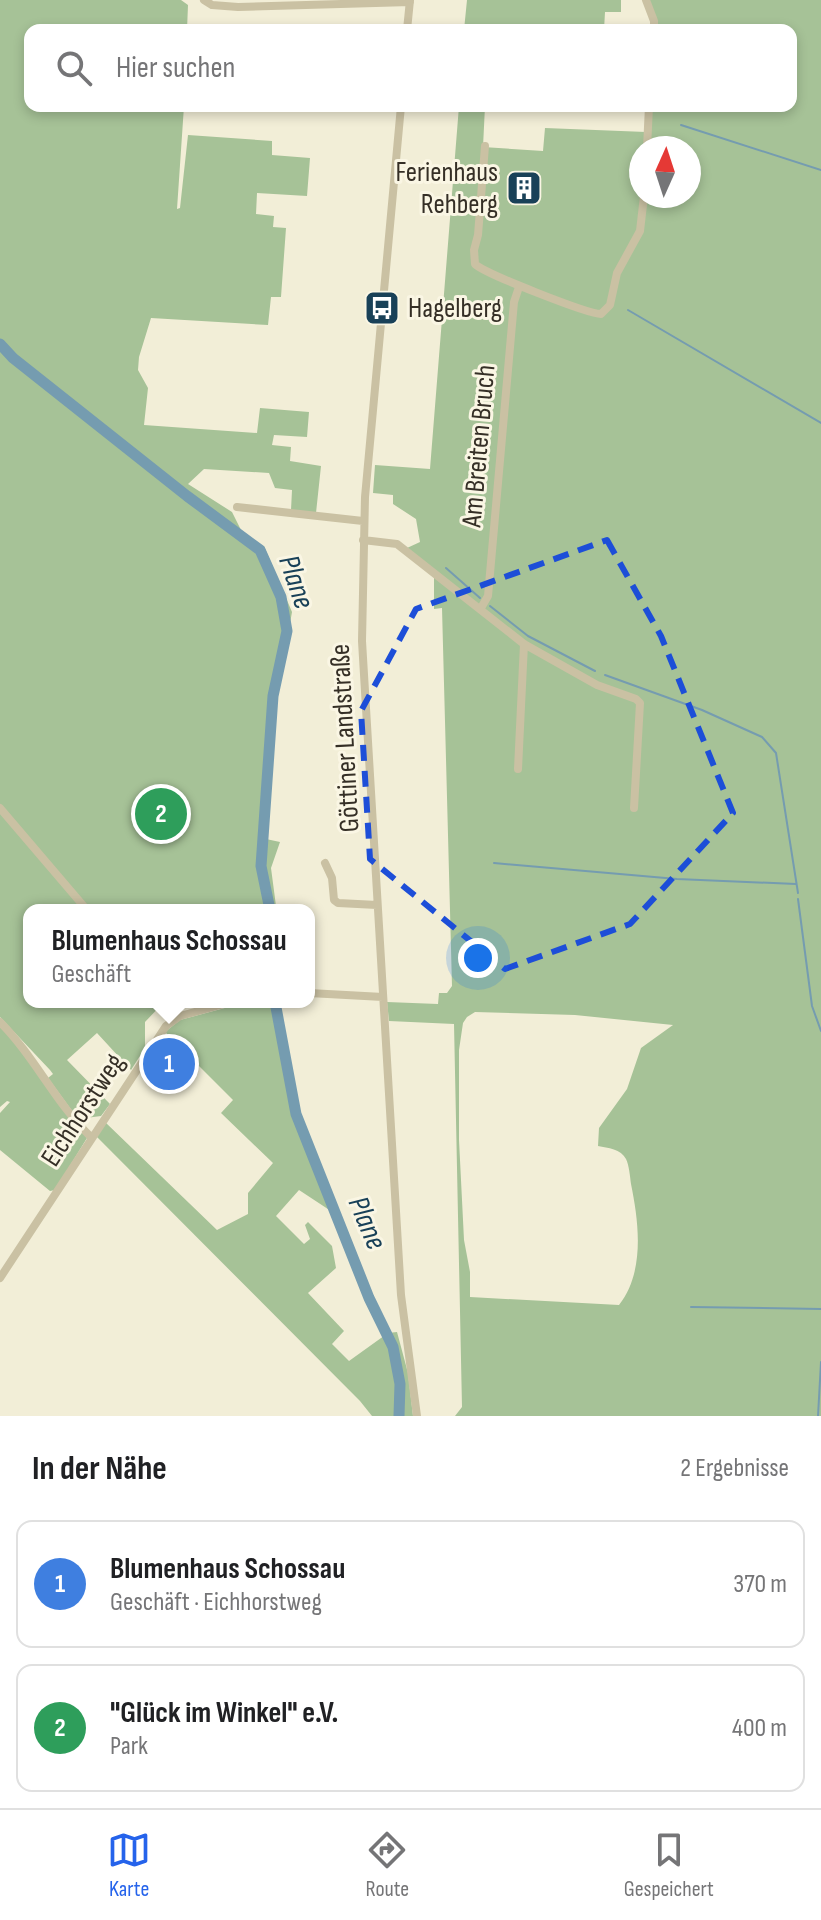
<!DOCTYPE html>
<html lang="de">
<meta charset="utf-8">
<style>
:root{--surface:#fff;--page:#f2f2f2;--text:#202124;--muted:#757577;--line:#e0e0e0;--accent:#2563eb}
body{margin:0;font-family:"Sofia Sans Condensed",sans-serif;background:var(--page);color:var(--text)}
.compass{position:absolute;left:629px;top:136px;width:72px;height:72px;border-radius:50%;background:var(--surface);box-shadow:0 4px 12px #0003;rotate:3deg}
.you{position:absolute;left:478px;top:958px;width:28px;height:28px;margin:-20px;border:6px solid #fff;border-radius:50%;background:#1a73e8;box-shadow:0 0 0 12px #1a73e833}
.badge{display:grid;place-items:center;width:52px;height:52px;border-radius:50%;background:var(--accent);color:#fff;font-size:26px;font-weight:700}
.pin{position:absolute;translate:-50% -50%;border:4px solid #fff;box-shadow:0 2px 8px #0006}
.popup{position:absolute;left:23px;top:904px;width:292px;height:104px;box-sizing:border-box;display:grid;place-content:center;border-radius:16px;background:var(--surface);filter:drop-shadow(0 2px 6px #0005);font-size:26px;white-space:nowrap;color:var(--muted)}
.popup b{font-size:30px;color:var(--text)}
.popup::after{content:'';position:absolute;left:50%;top:100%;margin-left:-16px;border:16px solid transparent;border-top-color:var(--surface)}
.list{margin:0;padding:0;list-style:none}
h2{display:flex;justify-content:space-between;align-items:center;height:104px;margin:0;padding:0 32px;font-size:34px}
h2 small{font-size:26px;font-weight:400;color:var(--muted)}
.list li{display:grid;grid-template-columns:52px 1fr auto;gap:24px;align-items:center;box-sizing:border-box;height:128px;margin:0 16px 16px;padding:0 16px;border:2px solid var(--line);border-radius:16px}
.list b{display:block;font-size:30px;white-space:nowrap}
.list p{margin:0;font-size:26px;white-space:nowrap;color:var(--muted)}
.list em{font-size:26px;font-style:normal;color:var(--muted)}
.icon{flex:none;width:44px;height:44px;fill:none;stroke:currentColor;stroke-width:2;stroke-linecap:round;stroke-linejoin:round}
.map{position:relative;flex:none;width:821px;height:1416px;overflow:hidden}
.search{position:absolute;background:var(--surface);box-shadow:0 4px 12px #0003;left:24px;right:24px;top:24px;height:88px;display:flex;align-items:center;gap:20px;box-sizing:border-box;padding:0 28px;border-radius:16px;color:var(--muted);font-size:30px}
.sheet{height:392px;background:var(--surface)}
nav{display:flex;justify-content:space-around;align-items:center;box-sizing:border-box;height:112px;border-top:2px solid var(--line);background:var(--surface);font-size:22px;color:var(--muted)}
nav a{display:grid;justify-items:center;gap:4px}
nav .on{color:var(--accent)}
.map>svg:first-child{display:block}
.green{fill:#a6c297;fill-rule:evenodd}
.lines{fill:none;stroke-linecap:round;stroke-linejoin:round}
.stream{stroke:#759cb0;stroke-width:2}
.river{stroke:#759cb0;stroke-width:11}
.minor{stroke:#cac1a3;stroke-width:8}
.marked{fill:none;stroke:#1d4ed8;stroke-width:6;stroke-dasharray:16 10;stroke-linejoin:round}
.labels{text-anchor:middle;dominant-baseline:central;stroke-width:6;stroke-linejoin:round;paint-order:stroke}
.poi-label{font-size:28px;fill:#352f26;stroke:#faf6e4;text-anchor:end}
.street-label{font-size:28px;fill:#352f26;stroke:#faf6e4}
.water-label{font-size:30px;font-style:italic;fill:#194158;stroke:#faf6e4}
</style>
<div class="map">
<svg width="821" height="1416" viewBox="0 0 821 1416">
<rect width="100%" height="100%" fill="#f2eed7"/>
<!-- green -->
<path class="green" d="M0,0H181L188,5L187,30H30V106H184L177,209L180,208L188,135L272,141V155L310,158L307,196L257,193L256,214L274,216L273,227L286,228L281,297H271L268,325L151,318L139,357L138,370L148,388L144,425L257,433L260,408L309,412L307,437L274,435L272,445L291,447L290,461L321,466L316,513L291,510L292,490L275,488L269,473L204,469L188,484L232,512L243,534L259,548L264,546L292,612L276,702L269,765L266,839L280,842L271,868L276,906L274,910H90L0,805V345L3,346L0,343Z
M467,0H621V12H605L604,30H464Z
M649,0H821V1416H455L462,1407L454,1024L389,1021L387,1002L438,1004L439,993H447L452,986L442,608L434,609V570L407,548L420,542L416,519L393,504V495L373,493L375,465L430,469L459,106H485L483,147L543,151L545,128L646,132L645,148H641V196H689V148H649L651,106H791V30H657ZM475,1012L575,1015L673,1025L641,1048L627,1089L599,1128L598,1146C608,1148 621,1149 626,1159C629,1165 630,1176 631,1184C639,1223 645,1272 619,1305L470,1297V1272L464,1240L459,1140V1050L463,1023L467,1017Z
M0,813L84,910H29V1002H164L145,1022V1048L131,1070L97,1033L67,1060L110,1104L101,1116L78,1119L48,1078L53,1074L50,1070L0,1017Z
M247,1002H277L296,1113L340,1217L299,1190L276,1216L304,1244L310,1239L305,1225L308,1222L332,1246L336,1268L308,1293L344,1331L332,1344L349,1361L388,1333L397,1332L408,1373L413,1416H372L360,1401L96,1136L105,1122L217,1230L248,1214V1193L273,1163L221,1113L233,1100L165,1032L180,1020Z
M0,1024L87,1138L55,1190L50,1191L0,1150V1113L10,1102L7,1101L0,1107Z"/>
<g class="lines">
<!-- stream -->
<path class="stream" d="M681,125L821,170
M628,310L821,423
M446,568L480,598
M490,606L528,636L595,671
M605,675L702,710L762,737L776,753L798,893
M494,863L677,879L796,884
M798,899L812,1006L821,1031
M691,1307L821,1309
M818,1416L821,1362"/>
<!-- river -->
<path class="river" d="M0,344L13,358L187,496L260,550L281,597L287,631L273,696L261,866L270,910
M275,1002L296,1114L369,1298L393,1347L400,1384L399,1416"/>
<!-- minor -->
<path class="minor" d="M204,0L212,5L238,7L410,2
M646,0L654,21V30
M407,30L410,0
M401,106L365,497L362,641L401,1295L417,1416
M485,146L478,235L474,250L475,264C483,273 588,314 601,314L610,305L617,273L640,231L644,196
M647,148L649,106
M237,507L363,521
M363,540L397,544L524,644L597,685L636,699L640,703L634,808
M481,608L488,596L514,302L519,287
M518,769L524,644
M0,808L87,910
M325,863L332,878L334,900L338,903L377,905
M309,993L383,997
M167,1002L180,1016
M0,1022C35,1057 56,1104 92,1138
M0,1278L166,1026L180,1016L231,1002"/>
</g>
<!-- marked area -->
<path class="marked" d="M607,540L661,636L733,813L630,924L505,969L370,859L361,711L416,609Z"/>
<!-- icons -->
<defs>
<symbol id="building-square" viewBox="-11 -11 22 22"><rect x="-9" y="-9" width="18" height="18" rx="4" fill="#194158" stroke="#faf6e4"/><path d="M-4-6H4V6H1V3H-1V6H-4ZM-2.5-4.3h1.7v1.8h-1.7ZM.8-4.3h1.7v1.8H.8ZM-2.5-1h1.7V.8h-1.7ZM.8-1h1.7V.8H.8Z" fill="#fff"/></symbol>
<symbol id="bus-square" viewBox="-11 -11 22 22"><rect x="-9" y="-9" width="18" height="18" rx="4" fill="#194158" stroke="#faf6e4"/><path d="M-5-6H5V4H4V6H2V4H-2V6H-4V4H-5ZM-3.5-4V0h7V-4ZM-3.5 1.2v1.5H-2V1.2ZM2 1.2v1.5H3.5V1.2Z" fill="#fff"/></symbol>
</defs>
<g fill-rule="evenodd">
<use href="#building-square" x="504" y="168" width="40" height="40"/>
<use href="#bus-square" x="362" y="288" width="40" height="40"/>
</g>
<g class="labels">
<!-- poi labels -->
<g class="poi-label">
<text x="498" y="172">Ferienhaus<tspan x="498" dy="32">Rehberg</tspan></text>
<text x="408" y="308" text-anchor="start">Hagelberg</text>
</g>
<!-- street labels -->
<g class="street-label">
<text transform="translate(479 446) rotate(-85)">Am Breiten Bruch</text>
<text transform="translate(345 738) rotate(-93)">Göttiner Landstraße</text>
<text transform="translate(83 1110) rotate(-57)">Eichhorstweg</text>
</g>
<!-- water labels -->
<g class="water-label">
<text transform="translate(296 582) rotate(71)">Plane</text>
<text transform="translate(367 1223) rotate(67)">Plane</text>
</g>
</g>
</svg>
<svg class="compass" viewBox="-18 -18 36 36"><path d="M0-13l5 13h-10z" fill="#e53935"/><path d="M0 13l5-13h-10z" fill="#757577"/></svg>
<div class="you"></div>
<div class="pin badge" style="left:169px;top:1064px;background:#3f7fe0">1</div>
<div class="popup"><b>Blumenhaus Schossau</b>Geschäft</div>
<div class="pin badge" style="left:161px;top:814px;background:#2e9e5b">2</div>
<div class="search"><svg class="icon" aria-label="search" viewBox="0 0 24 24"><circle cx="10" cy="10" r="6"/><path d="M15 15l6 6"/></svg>Hier suchen</div>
</div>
<section class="sheet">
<h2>In der Nähe<small>2 Ergebnisse</small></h2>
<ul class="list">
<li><span class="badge" style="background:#3f7fe0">1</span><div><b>Blumenhaus Schossau</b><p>Geschäft · Eichhorstweg</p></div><em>370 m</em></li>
<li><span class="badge" style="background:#2e9e5b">2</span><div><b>&quot;Glück im Winkel&quot; e.V.</b><p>Park</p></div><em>400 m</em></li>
</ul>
</section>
<nav>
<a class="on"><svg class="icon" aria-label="map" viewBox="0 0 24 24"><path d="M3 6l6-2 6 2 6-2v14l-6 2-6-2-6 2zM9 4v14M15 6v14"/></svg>Karte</a>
<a><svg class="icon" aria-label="directions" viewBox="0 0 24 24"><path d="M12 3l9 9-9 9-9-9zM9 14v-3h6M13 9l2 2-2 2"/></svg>Route</a>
<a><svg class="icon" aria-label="saved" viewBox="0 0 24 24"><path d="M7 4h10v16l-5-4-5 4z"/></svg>Gespeichert</a>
</nav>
